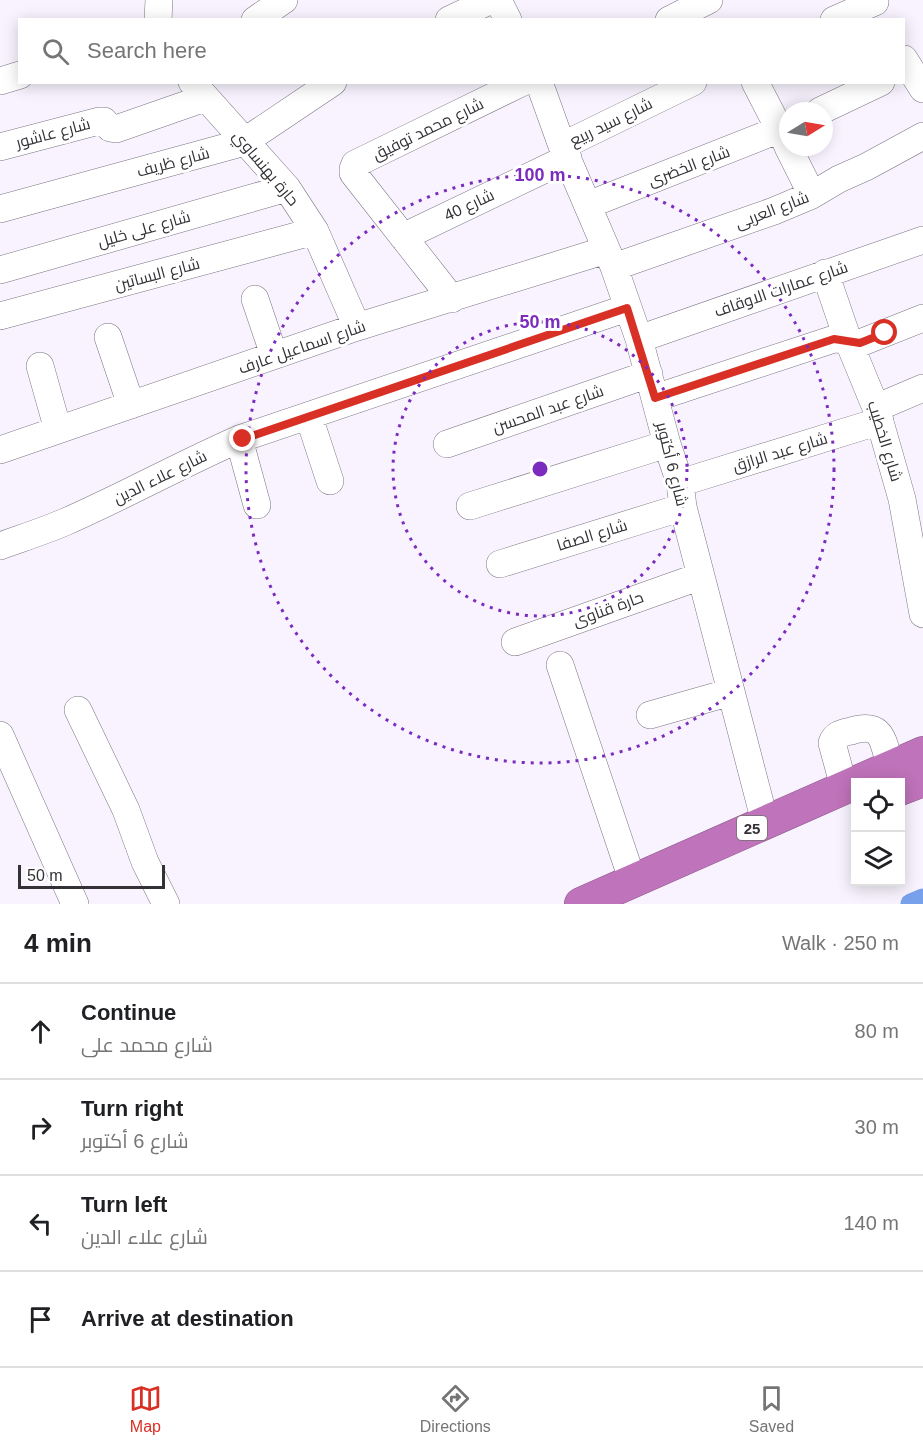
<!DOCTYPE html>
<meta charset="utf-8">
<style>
:root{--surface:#fff;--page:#f6f6f6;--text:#202124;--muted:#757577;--line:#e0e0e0;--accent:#d93025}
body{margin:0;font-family:Helvetica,Cairo,sans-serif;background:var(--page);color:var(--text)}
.controls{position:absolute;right:18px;bottom:18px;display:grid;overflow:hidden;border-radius:0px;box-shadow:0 3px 15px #0003}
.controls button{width:54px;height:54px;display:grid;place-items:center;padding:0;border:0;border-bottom:2px solid var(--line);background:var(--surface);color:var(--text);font:30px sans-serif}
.compass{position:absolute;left:779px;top:102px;width:54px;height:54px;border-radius:50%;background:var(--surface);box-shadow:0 3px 15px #0003;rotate:79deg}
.scale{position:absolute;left:18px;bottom:15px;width:147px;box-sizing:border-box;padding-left:6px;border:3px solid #343136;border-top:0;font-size:16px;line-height:21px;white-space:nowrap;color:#343136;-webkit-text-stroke:4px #fff;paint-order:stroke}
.stop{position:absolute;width:18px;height:18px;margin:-14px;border:4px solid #d93025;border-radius:50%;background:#fff}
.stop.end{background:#d93025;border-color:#fff;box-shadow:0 2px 6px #0008}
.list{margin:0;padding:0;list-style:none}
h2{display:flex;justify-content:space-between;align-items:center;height:78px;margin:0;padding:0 24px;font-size:26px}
h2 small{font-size:20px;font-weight:400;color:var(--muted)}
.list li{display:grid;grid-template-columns:39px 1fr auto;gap:18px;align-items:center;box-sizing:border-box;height:96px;padding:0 24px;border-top:2px solid var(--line)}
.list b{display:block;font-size:22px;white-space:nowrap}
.list p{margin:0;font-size:20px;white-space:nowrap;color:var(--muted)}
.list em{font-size:20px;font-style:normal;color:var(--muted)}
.icon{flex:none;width:33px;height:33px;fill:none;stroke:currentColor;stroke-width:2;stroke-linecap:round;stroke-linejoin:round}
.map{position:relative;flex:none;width:923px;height:904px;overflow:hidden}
.search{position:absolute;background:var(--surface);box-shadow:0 3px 15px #0003;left:18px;right:18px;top:18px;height:66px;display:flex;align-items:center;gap:15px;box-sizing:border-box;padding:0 21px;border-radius:0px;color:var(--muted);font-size:22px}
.sheet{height:462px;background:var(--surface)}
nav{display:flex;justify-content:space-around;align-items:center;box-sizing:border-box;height:84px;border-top:2px solid var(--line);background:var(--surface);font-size:16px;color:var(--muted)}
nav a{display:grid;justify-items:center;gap:3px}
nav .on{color:var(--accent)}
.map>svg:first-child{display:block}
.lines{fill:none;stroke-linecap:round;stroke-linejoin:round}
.canal{stroke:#78a1ec;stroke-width:21}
.minor-casing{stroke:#7a7480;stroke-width:28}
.highway-casing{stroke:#8e5c8c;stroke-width:34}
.minor{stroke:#fff;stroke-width:27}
.highway{stroke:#bf73ba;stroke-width:33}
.route{stroke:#d93025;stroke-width:8}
.ring{fill:none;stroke:#7b2cbf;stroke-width:3;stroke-dasharray:3 6}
.labels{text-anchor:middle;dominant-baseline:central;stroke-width:6;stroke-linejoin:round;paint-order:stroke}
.shield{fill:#fff;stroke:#716f72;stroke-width:1.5}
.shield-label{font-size:15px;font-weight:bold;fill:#343136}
.street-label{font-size:16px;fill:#343136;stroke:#fff}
.centre{fill:#7b2cbf;stroke:#fff;stroke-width:3}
.ring-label{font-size:18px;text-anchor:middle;font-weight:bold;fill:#7b2cbf;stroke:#fff;stroke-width:6;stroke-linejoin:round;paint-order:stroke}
</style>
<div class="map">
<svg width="923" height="904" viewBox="0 0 923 904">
<rect width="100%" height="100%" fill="#f8f3fe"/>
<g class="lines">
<!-- canal -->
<path class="canal" d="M911,904L923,899"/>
<defs>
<path id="minor" d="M498,0L508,20
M158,20L159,0
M255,20L284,0
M449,20L491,0
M669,20L709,0
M834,20L875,2
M904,59L923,89
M0,81L20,75
M192,82L287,188L315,231L357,327
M539,82L562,146L614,267L639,339L667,444L680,483L683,507L765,822
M755,82L788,146
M820,111L881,82
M562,146L693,82
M0,147L99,121H104L110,128L116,129L205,98
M788,147L812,195
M588,205L788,126
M0,209L234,145L251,137L333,82
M403,237L568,158
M614,267L774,211L812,195L839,179L866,167L923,136
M0,270L287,188
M825,273L848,340L876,408L902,499L923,614
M255,299L274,355
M452,299L353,173V169L355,164L523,82
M0,316L315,231
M108,337L131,405
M639,339L923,240
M40,366L58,430
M655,398L834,339L848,340L860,343L923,318
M876,408L923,388
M309,417L330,481
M239,439L257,505
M447,444L649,374
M0,450L357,327L606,250
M680,483L880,421
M470,506L667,444
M0,546C22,538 44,531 65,522C124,496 180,465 239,439L627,308
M500,564L683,507
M515,642L701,576
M560,665L633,882
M78,710L126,810L145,862L166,904
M650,715L731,692
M0,735L75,904
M844,787L832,743C835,734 842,733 851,731C884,721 882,741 891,767"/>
<path id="highway" d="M900,789L923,780
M581,904L923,753"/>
</defs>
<!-- minor casing -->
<use href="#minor" class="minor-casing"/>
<!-- highway casing -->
<use href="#highway" class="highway-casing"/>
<!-- minor -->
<use href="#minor" class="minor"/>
<!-- highway -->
<use href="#highway" class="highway"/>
</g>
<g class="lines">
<!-- route -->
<path class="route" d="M243,439L627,308L655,398L834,339L860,343L885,333"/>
</g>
<!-- distance rings -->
<g class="ring">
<circle cx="540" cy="469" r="147"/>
<circle cx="540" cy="469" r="294"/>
</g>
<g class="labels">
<!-- shield labels -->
<rect class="shield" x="737" y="816" width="30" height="24" rx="4.5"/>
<g class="shield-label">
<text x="752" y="828">25</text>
</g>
<!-- street labels -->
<g class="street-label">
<text transform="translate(611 122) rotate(-26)">شارع سيد ربيع</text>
<text transform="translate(428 129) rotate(-26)">شارع محمد توفيق</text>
<text transform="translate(53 133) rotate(-15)">شارع عاشور</text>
<text transform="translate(173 162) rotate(-15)">شارع ظريف</text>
<text transform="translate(689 166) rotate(-21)">شارع الخضرى</text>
<text transform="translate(266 168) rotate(50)">حارة بهنساوي</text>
<text transform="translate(469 205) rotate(-25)">شارع 40</text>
<text transform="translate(772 210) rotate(-21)">شارع العربى</text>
<text transform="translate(144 229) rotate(-16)">شارع على خليل</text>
<text transform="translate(157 274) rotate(-15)">شارع البساتين</text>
<text transform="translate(781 289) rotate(-19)">شارع عمارات الاوقاف</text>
<text transform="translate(302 347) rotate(-19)">شارع اسماعيل عارف</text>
<text transform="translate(548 409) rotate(-19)">شارع عبد المحسن</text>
<text transform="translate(885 441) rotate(73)">شارع الخطيب</text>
<text transform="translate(780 452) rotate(-17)">شارع عبد الرازق</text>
<text transform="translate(672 464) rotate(76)">شارع 6 أكتوبر</text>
<text transform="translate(160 477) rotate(-26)">شارع علاء الدين</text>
<text transform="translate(592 535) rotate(-17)">شارع الصفا</text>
<text transform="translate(608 609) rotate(-20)">حارة قناوى</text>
</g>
</g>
<circle cx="540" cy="469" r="9" class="centre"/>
<g class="ring-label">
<text x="540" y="181">100 m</text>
<text x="540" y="328">50 m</text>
</g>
</svg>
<div class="controls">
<button><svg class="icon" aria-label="locate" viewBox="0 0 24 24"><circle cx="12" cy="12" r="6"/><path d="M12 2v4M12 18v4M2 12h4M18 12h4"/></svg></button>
<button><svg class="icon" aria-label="layers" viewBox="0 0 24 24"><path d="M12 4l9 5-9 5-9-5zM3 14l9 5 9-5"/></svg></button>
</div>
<svg class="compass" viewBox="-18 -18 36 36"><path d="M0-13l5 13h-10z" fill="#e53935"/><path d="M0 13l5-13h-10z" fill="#757577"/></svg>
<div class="scale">50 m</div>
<div class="stop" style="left:885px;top:333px"></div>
<div class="stop end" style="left:243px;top:439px"></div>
<div class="search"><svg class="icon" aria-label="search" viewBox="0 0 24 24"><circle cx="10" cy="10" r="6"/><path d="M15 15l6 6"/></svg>Search here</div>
</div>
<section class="sheet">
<h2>4 min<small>Walk · 250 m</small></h2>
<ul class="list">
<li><svg class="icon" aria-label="ahead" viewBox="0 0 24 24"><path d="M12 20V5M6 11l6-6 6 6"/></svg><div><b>Continue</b><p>شارع محمد على</p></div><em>80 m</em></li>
<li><svg class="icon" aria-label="right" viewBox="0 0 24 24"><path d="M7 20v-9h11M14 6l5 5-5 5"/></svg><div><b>Turn right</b><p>شارع 6 أكتوبر</p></div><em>30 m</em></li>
<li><svg class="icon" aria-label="left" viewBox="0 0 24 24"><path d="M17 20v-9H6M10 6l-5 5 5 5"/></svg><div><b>Turn left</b><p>شارع علاء الدين</p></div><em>140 m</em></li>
<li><svg class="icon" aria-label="arrive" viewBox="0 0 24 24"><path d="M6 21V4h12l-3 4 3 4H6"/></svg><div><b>Arrive at destination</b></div></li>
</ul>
</section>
<nav>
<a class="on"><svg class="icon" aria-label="map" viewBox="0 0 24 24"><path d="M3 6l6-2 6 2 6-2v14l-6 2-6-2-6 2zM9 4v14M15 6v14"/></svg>Map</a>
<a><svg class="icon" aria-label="directions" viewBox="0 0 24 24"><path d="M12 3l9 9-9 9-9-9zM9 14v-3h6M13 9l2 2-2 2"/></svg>Directions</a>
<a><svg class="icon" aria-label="saved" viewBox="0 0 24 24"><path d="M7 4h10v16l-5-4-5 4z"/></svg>Saved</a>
</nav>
